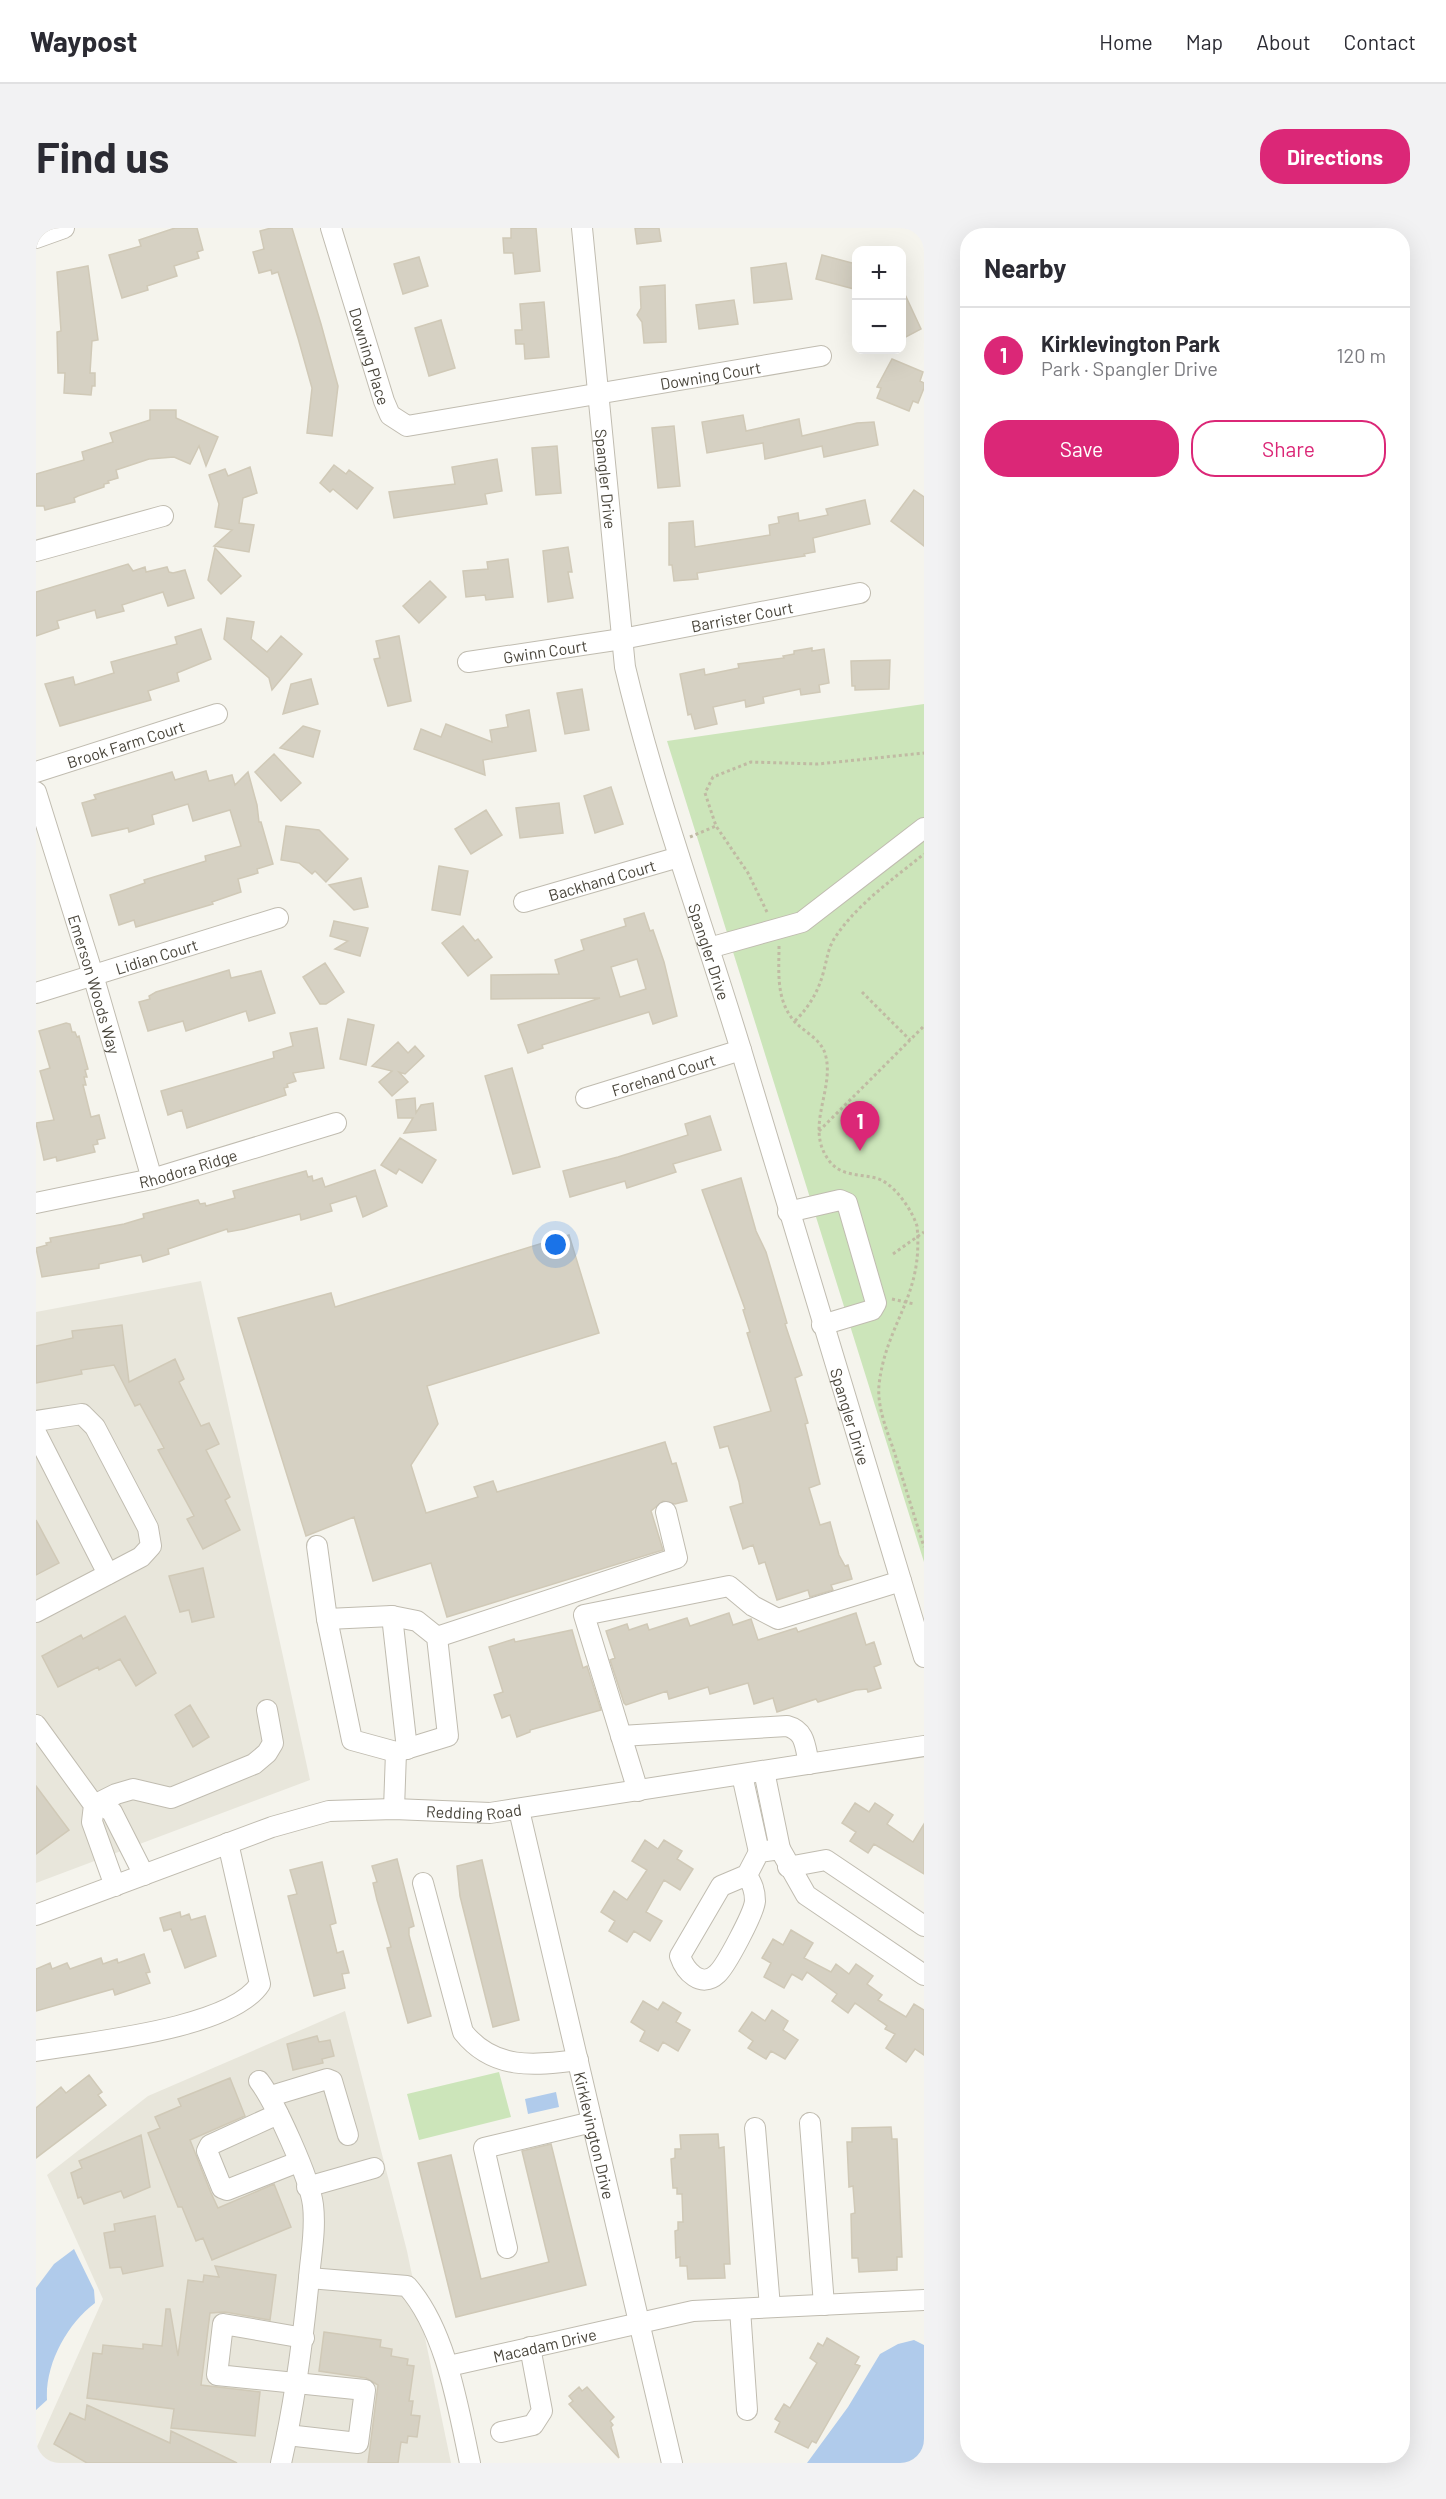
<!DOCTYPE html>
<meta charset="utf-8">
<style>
:root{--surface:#fff;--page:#f2f2f3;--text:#2b2b33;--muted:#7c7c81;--line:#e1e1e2;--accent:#db2777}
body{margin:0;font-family:Barlow,sans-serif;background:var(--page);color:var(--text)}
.controls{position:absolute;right:18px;top:18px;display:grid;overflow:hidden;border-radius:12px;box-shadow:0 6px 24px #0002}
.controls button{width:54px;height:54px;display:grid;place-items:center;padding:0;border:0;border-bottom:2px solid var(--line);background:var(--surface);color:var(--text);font:30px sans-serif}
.you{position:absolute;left:520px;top:1017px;width:21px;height:21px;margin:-15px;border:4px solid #fff;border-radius:50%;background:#1a73e8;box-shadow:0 0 0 9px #1a73e833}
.badge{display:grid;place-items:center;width:39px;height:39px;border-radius:50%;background:var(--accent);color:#fff;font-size:20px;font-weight:700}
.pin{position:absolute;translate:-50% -50px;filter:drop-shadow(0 2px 3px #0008)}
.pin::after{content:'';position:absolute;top:32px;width:21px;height:18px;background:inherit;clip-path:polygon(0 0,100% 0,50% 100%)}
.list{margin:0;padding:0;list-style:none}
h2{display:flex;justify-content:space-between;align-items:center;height:78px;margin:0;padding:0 24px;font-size:26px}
h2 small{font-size:20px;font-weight:400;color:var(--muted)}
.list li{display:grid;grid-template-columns:39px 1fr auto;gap:18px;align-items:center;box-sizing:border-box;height:96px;padding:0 24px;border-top:2px solid var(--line)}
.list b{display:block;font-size:22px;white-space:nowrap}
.list p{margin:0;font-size:20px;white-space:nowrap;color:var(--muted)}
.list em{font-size:20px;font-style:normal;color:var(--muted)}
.actions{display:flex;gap:12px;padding:18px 24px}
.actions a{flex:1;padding:14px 0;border:2px solid var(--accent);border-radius:24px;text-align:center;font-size:21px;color:var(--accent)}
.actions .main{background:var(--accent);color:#fff}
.map{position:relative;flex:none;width:888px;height:2235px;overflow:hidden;border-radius:24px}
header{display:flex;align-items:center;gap:36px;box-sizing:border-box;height:84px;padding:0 30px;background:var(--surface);border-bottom:2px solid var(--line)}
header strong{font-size:28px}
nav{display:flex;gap:33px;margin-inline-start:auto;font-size:21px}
.intro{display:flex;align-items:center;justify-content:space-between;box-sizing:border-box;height:144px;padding:0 36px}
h1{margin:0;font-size:42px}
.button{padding:15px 27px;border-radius:24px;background:var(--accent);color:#fff;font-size:21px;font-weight:700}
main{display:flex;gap:36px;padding:0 36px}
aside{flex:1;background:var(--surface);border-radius:24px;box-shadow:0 6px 24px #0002}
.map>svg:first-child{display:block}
.residential{fill:#e8e6db}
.green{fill:#cce5ba}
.water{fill:#b0cbeb}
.building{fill:#d6d1c3;stroke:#d0c9b7;stroke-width:1.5;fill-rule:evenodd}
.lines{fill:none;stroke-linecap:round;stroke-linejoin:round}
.minor-casing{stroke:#c0bcb0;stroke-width:22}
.path{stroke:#c0baa3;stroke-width:3;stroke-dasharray:3 3;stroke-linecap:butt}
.minor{stroke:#fff;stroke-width:20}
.labels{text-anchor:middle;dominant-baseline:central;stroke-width:4.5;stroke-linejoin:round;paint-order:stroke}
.street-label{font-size:16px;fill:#49453b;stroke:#fff}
</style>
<header>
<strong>Waypost</strong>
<nav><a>Home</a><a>Map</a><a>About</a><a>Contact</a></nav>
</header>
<div class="intro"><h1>Find us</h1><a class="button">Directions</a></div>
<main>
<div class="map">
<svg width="888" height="2235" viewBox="0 0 888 2235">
<rect width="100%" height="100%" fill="#f5f4ed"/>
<!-- residential -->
<path class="residential" d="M165,1053L274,1552L0,1655V1084Z
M309,1783L371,2023L415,2235H0V2221L67,2071L11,1947L112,1868Z"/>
<!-- green -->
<path class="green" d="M888,476V1334L631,513Z
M463,1844L475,1889L383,1912L371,1866Z"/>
<!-- water -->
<path class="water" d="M520,1864L523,1879L492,1886L489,1871Z
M38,2021L58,2062L59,2075C31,2096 9,2136 11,2172L0,2182V2060L18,2036Z
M878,2112L888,2117V2218L881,2235H771L812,2179L844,2126L862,2116Z"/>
<!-- building -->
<path class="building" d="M139,0H161L167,22L161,24L163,30L138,38L141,48L111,58L112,62L86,70L73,27L105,18L103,12Z
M235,0H256L285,96L302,158L296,208L271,205L276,160L262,110L242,44L236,46L235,42L223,45L217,24L228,21L224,3Z
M475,0H500L504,43L479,46L477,25H468L467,10H475Z
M599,0H623L625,13L601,16Z
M786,27L820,36L818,61L780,51Z
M383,29L392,58L367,66L358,36Z
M750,35L756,71L718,75L715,40Z
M52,38L62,112L56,113L54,145H59V158H56L55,167L28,165L29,145H22L21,104L25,103L21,44Z
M629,57L630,114L608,115L606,94L601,87L605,80L604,59Z
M866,60L885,101L866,111Z
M698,72L702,96L663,101L660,77Z
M508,74L513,129L489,131L488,116H480L479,102H486L484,76Z
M405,92L419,140L393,148L379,100Z
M856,131L887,144L884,153L888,155V160L882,175L877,173L873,183L841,170L845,160L841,159Z
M114,182H140V190L182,209L170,238L163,218L154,236L138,229L113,231L80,242L82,250L72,253L73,255L68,256V259L42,268L38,270L39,274L9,282L8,278H0V246L48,232L46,224L77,214L74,205L114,192Z
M707,187L710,203L763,191L766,208L821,195L838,194L842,217L788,229L786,218L729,231L727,215L671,225L666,194Z
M638,198L644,258L622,260L616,200Z
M521,218L525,265L500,267L496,220Z
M461,231L466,263L449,266L451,276L358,290L353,264L419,256L416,239Z
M298,237L310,246L313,242L337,260L321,281L297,261L294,264L284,255Z
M214,239L221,265L207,270L203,295L218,297L213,324L178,318L196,302L179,299L183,276L173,247L189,241L192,248Z
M878,262L888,269V318L855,293Z
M829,272L834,296L777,310L779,324L768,326L769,328L661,345L662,351L638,353L636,337H633V295L657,293L659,319L734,307L733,297L743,295L742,289L762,285L763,293L792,287L790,281Z
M532,319L536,344H532L537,370L512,374L507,323Z
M179,320L205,348L185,366L172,352Z
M472,331L477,369L450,372L449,367L430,369L427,343L452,341L451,334Z
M92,336L97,343L109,339L110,344L131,339L133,344L137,345L149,342L158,370L132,378L127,364L86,377L88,383L61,390L59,382L21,393L23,400L0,408V364Z
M394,353L410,369L383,395L367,378Z
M191,390L218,394L215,411L231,424L245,408L266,426L236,462L233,450L188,411Z
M165,401L175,431L141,445L143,453L112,463L115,472L24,498L9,456L37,449L39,457L78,445L75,434L141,416L139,409Z
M363,408L375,473L352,478L338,431L344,430L340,413Z
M776,420V423L788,421L793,455L783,457L784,464L765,467L764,461L727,469L728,475L710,479L709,472L677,479L681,496L659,501L655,486L652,487L644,446L668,441L669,447L703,440L702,436L748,430L747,428L758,426V423Z
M854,432L853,461L819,462V458H816L815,433Z
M275,451L282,476L247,486L255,456Z
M546,461L553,502L529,506L521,465Z
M493,482L500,523L447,532L449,547L378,521L385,501L405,509L410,496L456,514L454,502L472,499L470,487Z
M267,498L284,503L277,529L244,520Z
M238,526L265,555L245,573L219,544Z
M170,543L173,553L196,547L199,557L212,544L221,577L223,594H225L237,636L221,641L222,645L202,651L205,664L176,674L177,676L100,699L98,692L83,697L74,667L109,655L108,652L170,633L169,628L205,618L194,582L157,593L152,576L116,587L118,596L93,604L92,600L56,608L46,575L60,571L58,567L136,544L139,552Z
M575,559L587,596L559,605L548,568Z
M523,575L527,605L484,610L480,580Z
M450,582L466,607L435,626L419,601Z
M250,598L283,602L312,631L290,654L279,643L276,646L263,635L245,632Z
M403,638L432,643L424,687L396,682Z
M325,650L332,679L318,682L293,657Z
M608,685L614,703L617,702L628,734L641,788L617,796L613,784L506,817L507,820L492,825L482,797L564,770L455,771V747L523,746L519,732L548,722L545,712L590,698L588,691ZM601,731L610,761L584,769L575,739Z
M298,693L332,700L324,728L299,721L312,713L294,708Z
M427,698L439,713L442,711L456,729L432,748L406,715Z
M289,735L308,764L290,776H284L267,749Z
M193,742L195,750L225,743L239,785L213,793L210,783L150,803L147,793L112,803L103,774L114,771L113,768L120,764Z
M312,791L338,797L330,837L304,831Z
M30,795L34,796L36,804H39L41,809L43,808L52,841L49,842L51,849H48L50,857H47L55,889L63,887L69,910L61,912L62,916L57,917L59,924L21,933L20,929L8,932L0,895L18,892L4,843L14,840L3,803Z
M281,800L288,840L257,845L260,853L251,856L252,859L248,860L250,867L151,900L146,882L132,887L125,863L238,830L237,824L257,818L254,805Z
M362,814L372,825L379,818L388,828L369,846L363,844L372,854L356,868L343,854L356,843L336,838Z
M476,840L504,939L477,946L449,848Z
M379,870L380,885L385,877L397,875L400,902L368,905L377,890H362L360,872Z
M674,888L685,922L637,936L640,944L591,960L589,953L534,969L527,943L582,929L652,907L649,896Z
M364,910L400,932L386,955L363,941L360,946L345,937Z
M339,942L351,978L327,989L320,968L294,976L296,983L265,992L264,986L208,1001L192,1004L191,1001L132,1021L133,1026L107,1034L105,1027L63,1036V1040L6,1049L0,1020L11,1017L10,1015L15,1014L14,1010L88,996L108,990L107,986L162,972L164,976L169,975L170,978L199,970L197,963L270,943L272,949L276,948L277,953L286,950L289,959Z
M705,950L720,1003L730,1024L751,1095L749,1096L766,1147L759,1150L772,1195L769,1196L784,1256L773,1260L784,1297L794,1294L803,1327L809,1338L812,1337L816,1351L795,1357L797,1362L774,1369L772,1362L741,1372L729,1334L723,1336L717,1317L707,1321L694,1279L707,1275L703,1254L692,1218L684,1220L678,1199L735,1183L711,1105L714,1104L707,1082L709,1081L666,962Z
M533,1007L563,1105L391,1158L402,1196L375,1237L390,1285L442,1269L438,1259L457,1253L461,1264L629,1214L636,1236L640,1235L651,1273L639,1276L627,1273L615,1283L627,1322L411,1389L395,1335L337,1353L318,1289L270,1308L202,1090L295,1065L299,1079Z
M86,1097L93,1154L139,1131L148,1151L143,1154L165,1198L173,1195L183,1216L170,1222L194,1269L189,1272L204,1302L167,1321L151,1291L158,1288L122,1222L128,1220L104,1176L99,1178L78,1137L45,1142L46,1146L0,1155V1118L37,1110L36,1103Z
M0,1292L23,1335L0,1347Z
M167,1340L178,1389L156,1394L153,1382L144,1384L133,1348Z
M693,1385L697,1397L715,1391L722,1412L760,1400L762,1404L820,1385L830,1417L838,1414L845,1436L838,1439L845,1460L832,1464L831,1461L820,1462L782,1474L780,1471L741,1484L737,1470L718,1476L712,1455L674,1466L672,1459L633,1471L631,1463L590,1477L588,1475L574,1432L579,1430L570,1403L591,1396L593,1402L611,1396L613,1402L651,1390L654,1398Z
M89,1388L120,1445L100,1458L84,1431L63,1442L62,1439L22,1459L6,1428L45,1407L47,1411Z
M536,1402L547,1440L551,1438L565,1482L494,1502V1504L481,1509L474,1487L466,1490L458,1467L467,1464L453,1419L478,1411L479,1414Z
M154,1477L173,1509L157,1519L139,1487Z
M0,1558L33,1602L0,1626Z
M819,1575L833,1584L839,1575L857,1587L851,1596L877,1614L888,1596V1646L838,1616L832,1625L814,1613L820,1604L806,1595Z
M609,1612L622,1621L628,1612L646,1623L641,1631L657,1641L644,1662L628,1652L610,1684L626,1693L614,1713L598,1703L591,1714L573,1703L579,1693L565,1684L578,1663L591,1672L611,1642L596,1633Z
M361,1631L378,1698L373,1700V1707L395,1788L372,1795L351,1720L355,1719L341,1672L337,1655L341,1654L336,1638Z
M446,1632L483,1792L457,1799L424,1668L421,1638Z
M286,1634L300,1695L294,1697L301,1725L307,1723L313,1745L306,1746L309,1760L278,1768L252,1668L261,1666L254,1642Z
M144,1684L145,1689L153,1686L155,1692L169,1688L180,1728L149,1740L135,1701L128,1703L124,1690Z
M755,1702L777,1715L768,1730L795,1744L800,1736L813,1746L820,1736L837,1748L831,1756L846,1767L842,1772L870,1789L878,1776L888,1782V1827L879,1821L870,1834L850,1820L859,1806L849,1801L851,1798L819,1775L812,1785L796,1773L801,1766L771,1744L766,1752L756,1746L748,1760L728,1749L735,1735L726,1730L737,1711L747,1717Z
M108,1726L114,1744L110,1745L114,1755L79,1767L77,1761L0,1783V1741L14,1735L16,1741L31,1735L34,1741L65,1730L67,1736L81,1731L82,1735Z
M607,1773L622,1782L627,1774L645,1785L640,1794L654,1802L642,1823L627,1814L622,1823L604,1813L609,1803L595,1794Z
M736,1782L752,1793L747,1802L762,1812L749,1831L735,1823L730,1831L712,1820L717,1813L703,1803L716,1784L729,1793Z
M281,1808L283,1814L294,1812L298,1828L286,1831L287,1835L257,1842L251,1816Z
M53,1847L66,1864L62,1867L70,1877L0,1930V1880L25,1859L30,1865Z
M194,1850L209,1888L154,1912L175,1965L182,1980L238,1956L255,1999L176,2032L167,2010L160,2013L146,1979H142L112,1905L124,1900L119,1889L145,1878L142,1871Z
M855,1899L856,1911H861L866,2029H861V2042L823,2044L822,2030H816L815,1986L819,1985L817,1958L813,1959L811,1914H816V1900Z
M682,1906L683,1920L688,1919L694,2036H688L689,2050L652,2051L651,2038H644V2029L640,2030L639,2003L642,2002V1994H647L646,1966H641V1960H637L635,1931L639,1930V1921H645L644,1907Z
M105,1907L114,1959L88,1970L85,1963L48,1976L45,1969L42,1970L35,1945L46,1940L43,1933Z
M515,1916L550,2057L420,2089L382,1935L415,1927L445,2051L513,2034L486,1923Z
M119,1988L127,2038L87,2046L85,2039L74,2040L68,2005L79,2003L78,1996Z
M179,2038L240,2047L234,2092L189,2084L174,2085L165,2157L224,2164L219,2208L135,2200L138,2181L51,2170L57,2125L66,2126L67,2117L107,2121V2116L126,2118L130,2081H134L142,2128L152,2052L167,2054L168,2047L183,2049Z
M288,2104L345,2112L344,2119L356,2121L355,2128L372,2131L371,2137L378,2138L373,2173H377L375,2187L384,2188L381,2209L372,2208L371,2215L365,2214L362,2235H332L342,2157L330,2150L283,2143Z
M791,2110L823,2129L819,2136L824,2138L780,2215L776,2213L772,2220L739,2204L744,2194L739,2191L748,2176L754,2180L781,2135L774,2130L782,2115L787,2118Z
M543,2159L546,2163L551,2159L578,2189L574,2193L577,2197L575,2199L583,2230L533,2176L537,2173L533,2168Z
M51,2177L134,2215L135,2203L201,2235H51L18,2216L34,2185L49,2192Z"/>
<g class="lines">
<defs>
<g id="minor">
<path id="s1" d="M295,0L348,173L354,187L371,198L785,128"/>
<path id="s2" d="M546,0L589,439C620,569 666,694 705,822C765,1024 826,1226 888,1429"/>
<path d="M0,10L28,0"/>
<path d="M0,323L127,288"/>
<path id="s3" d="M432,434L586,411L824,365"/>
<path id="s4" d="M0,544L181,486"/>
<path id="s5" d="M0,564L57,747L116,951"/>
<path id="s6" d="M488,674L643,629"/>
<path d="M673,720L766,694L888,600"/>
<path id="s7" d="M0,765L242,690"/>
<path id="s8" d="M550,870L705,822"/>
<path id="s9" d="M0,975L116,951L300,895"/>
<path d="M752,984L804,972L811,975L840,1075L836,1082L786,1097"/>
<path d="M0,1193L46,1186L59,1199L112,1300L115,1318L105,1329L0,1384"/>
<path d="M0,1205L72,1346"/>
<path d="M281,1318L291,1391"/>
<path d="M356,1388L381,1393L401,1409L412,1508L360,1524L316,1512L291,1391Z"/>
<path d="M356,1388L371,1521"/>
<path d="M401,1409L641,1330L630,1284"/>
<path d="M0,1497L58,1577L56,1594L79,1658"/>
<path d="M585,1508L751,1498C770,1503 769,1519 773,1536"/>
<path d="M728,1543L744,1621"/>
<path d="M706,1547L723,1624"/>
<path d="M602,1563L548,1387L693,1358L717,1378L742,1391L865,1353"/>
<path d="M58,1577L80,1566L97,1561L135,1570L218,1536L231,1525L237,1515L231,1482"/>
<path d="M58,1577L67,1578L76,1584L108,1647"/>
<path d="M358,1581L360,1524"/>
<path id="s10" d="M483,1582L636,2235"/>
<path d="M752,1639L790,1632L888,1698"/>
<path d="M711,1647C716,1656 719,1662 719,1673C718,1685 690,1738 681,1746C665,1761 649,1743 644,1728L685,1658L711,1647L723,1624L744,1621L770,1667L888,1747"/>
<path d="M387,1655L427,1804C457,1842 498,1838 542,1832"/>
<path id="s11" d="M0,1687L236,1599L293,1583L358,1581L454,1585L888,1518"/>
<path d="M0,1823C53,1814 195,1801 224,1756L192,1615"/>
<path d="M223,1853C239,1874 274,1951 277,1977C280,2002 275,2025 273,2050C267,2112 259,2174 245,2235"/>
<path d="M235,1868L291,1851L296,1853L312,1907"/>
<path d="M242,1886L174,1917L171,1923L186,1960L191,1962L262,1934"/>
<path d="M774,1895L788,2077"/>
<path d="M719,1900L734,2079"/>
<path d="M271,1959L338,1940"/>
<path d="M471,2020L448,1920L556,1894"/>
<path d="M273,2050L371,2058C410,2102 422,2179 434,2235"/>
<path d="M704,2081L711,2182"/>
<path id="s12" d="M413,2138L657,2083L888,2072"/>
<path d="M465,2204L497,2197L506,2183L494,2119"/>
<path d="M251,2207L322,2215L329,2162L181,2147L187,2096L268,2110"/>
</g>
</defs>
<!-- minor casing -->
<use href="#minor" class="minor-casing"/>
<!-- path -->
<path class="path" d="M654,609L680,598
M731,684L712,645L680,598L669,565L677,549L715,534L782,536L888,525
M743,718C743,742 740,768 755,789C765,804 786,809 790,829C798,864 767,902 795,935C808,950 829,945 845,952C860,959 876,982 881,998C888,1069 850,1094 843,1157C841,1179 851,1203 858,1223C868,1255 878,1287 888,1319
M826,764L874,812
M759,793C774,778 783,762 788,742C791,731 792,721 798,711C819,678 857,651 888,626
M783,903L888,798
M857,1026L888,1004
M856,1071L878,1076"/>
<!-- minor -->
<use href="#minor" class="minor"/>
</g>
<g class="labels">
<!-- street labels -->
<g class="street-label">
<text stroke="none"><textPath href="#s1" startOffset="134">Downing Place</textPath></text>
<text stroke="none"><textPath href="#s1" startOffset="524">Downing Court</textPath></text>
<text stroke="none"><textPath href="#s2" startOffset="252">Spangler Drive</textPath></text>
<text stroke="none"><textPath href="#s3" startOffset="278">Barrister Court</textPath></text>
<text stroke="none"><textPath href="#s3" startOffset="78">Gwinn Court</textPath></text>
<text stroke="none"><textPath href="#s4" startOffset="94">Brook Farm Court</textPath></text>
<text stroke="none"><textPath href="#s6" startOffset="81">Backhand Court</textPath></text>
<text stroke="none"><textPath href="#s2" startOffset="738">Spangler Drive</textPath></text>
<text stroke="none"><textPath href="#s7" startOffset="126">Lidian Court</textPath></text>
<text stroke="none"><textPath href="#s5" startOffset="201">Emerson Woods Way</textPath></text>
<text stroke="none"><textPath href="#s8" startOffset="81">Forehand Court</textPath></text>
<text stroke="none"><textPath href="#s9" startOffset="156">Rhodora Ridge</textPath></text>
<text stroke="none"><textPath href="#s2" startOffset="1224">Spangler Drive</textPath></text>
<text stroke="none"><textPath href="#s11" startOffset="456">Redding Road</textPath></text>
<text stroke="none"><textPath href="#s10" startOffset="334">Kirklevington Drive</textPath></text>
<text stroke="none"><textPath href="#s12" startOffset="98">Macadam Drive</textPath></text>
</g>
</g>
</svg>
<div class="controls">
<button>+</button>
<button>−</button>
</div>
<div class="you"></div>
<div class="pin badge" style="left:824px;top:923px">1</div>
</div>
<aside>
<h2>Nearby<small></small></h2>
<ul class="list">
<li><span class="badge">1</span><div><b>Kirklevington Park</b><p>Park · Spangler Drive</p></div><em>120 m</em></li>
</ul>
<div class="actions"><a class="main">Save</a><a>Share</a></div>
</aside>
</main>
